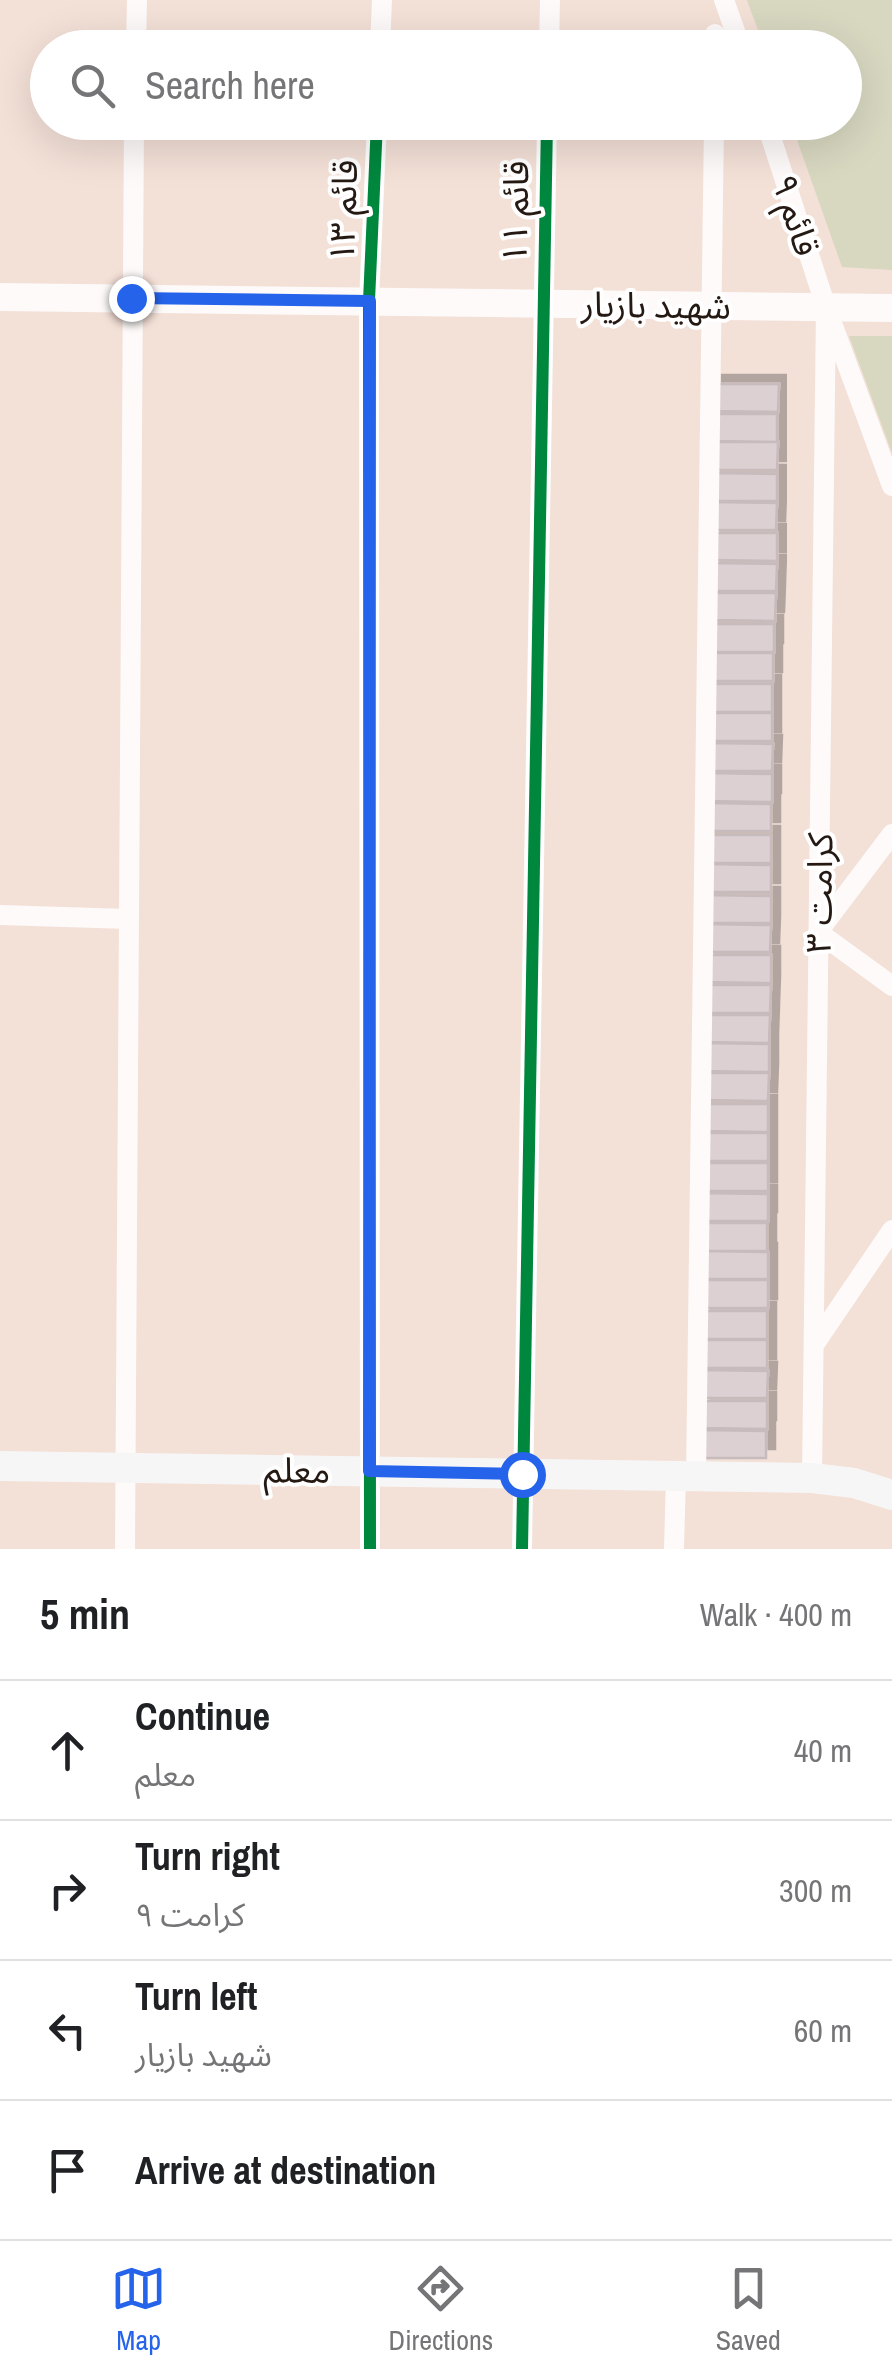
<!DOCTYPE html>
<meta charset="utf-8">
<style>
:root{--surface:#fff;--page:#f2f2f2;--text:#202124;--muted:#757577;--line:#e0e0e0;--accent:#2563eb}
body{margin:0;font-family:"Archivo Narrow","Noto Sans Arabic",sans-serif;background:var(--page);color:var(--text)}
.stop{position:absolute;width:30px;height:30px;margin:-22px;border:8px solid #2563eb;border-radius:50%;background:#fff}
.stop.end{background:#2563eb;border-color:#fff;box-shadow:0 2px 10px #0008}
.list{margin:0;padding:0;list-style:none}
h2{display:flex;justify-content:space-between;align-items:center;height:130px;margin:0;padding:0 40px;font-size:42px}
h2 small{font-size:32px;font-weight:400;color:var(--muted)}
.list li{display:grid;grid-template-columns:65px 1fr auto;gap:30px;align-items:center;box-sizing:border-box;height:140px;padding:0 40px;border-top:2px solid var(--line)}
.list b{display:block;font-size:38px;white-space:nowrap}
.list p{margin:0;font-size:32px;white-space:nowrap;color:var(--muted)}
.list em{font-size:32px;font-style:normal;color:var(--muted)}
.icon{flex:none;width:55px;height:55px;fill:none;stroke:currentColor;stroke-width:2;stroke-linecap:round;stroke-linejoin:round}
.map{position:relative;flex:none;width:892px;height:1549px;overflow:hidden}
.search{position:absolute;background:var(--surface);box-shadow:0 10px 40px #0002;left:30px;right:30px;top:30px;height:110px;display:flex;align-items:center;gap:25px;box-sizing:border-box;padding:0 35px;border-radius:55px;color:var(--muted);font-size:38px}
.sheet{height:690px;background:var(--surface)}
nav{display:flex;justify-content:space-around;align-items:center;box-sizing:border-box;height:140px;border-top:2px solid var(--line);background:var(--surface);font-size:28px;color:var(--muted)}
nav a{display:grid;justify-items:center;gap:5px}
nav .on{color:var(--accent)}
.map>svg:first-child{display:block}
.green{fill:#d8d7c0}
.building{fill:#ddd0d2;stroke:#c8bbbd;stroke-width:2.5;filter:url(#shadow)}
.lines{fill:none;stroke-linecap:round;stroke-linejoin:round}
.minor{stroke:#fdfaf9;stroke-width:20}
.tertiary{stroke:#fdfaf9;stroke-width:28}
.secondary{stroke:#f7f6f6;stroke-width:30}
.cycleway-casing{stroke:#fff;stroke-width:19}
.cycleway{stroke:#00873e;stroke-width:12}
.route{stroke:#2563eb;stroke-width:12}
.labels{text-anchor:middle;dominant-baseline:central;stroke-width:8;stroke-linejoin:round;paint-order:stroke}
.street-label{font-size:35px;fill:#251913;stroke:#fff}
</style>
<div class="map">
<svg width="892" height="1549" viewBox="0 0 892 1549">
<defs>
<filter id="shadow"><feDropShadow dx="9" dy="-9" stdDeviation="0" flood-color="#0004"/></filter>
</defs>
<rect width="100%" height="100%" fill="#f3e0d7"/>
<!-- green -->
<path class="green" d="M747,0H892V270L842,267L791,123L844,122V48L764,47Z
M849,336H892V453Z"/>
<!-- building -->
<path class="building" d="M713,384H779L778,412L713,411Z
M712,414H777V442L712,441Z
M712,442H778L777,470H712Z
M712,473L777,474V501H711Z
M711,502L777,503L776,530H711Z
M712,533H777V561L712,560Z
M712,563L777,564L776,591H711Z
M711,593H776L775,621L710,620Z
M708,624H774V652H708Z
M708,653H773V681H708Z
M707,684H772V712H707Z
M707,713H772V741H707Z
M708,743L773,744L772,771H707Z
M707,773L772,774V802L707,801Z
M706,803L771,804V831H706Z
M706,835H771V863H706Z
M706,864L771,865V892H706Z
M706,895L771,896V923H705Z
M705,924L771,925L770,952H705Z
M706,955H771V983L706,982Z
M705,985H771L770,1013H705Z
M704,1015H770L769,1043L704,1042Z
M704,1043L769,1044V1072L703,1071Z
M704,1073H769L768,1101L703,1100Z
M703,1104H768V1132L703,1131Z
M702,1133H768V1161H702Z
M703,1163H768V1191H703Z
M703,1193L768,1194V1221H702Z
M702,1223H767V1251H701Z
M702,1251L768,1252V1279H702Z
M702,1280H768V1308H702Z
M702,1311H767V1339H702Z
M702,1340H767V1368H701Z
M702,1370L768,1371L767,1398H702Z
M702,1401H767V1429L702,1428Z
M701,1430L766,1431V1458H700Z"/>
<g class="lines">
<!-- minor -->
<path class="minor" d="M724,0L741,48
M136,48L137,0
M380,48L382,0
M549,48L550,0
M715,48V34
M766,122L826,307L892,486
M892,834L818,932L892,986
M0,915L128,919
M814,1345L892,1230
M696,1476L714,122
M812,1478L826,307
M125,1549L134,122
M370,1549L369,301L377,122
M522,1549L547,122
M674,1549L676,1476"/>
<!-- tertiary -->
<path class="tertiary" d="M0,297L892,308"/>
<!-- secondary -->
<path class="secondary" d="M0,1466L812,1478L854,1483L892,1495"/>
<defs>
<path id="cycleway" d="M370,1549L369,301L377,122
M522,1549L547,122"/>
</defs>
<!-- cycleway casing -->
<use href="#cycleway" class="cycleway-casing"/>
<!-- cycleway -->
<use href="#cycleway" class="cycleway"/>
</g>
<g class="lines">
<!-- route -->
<path class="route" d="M131,298L370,301L369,1471L522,1474"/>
</g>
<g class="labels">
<!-- street labels -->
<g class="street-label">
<text transform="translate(343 211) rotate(-88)">قائم ۱۳</text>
<text transform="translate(515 212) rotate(-89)">قائم ۱۱</text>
<text transform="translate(796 215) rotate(72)">قائم ۹</text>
<text transform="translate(656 305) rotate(1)">شهید بازیار</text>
<text transform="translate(819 893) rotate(-89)">کرامت ۳</text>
<text transform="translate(297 1470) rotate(1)">معلم</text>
</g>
</g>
</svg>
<div class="stop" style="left:522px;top:1474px"></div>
<div class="stop end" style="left:131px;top:298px"></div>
<div class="search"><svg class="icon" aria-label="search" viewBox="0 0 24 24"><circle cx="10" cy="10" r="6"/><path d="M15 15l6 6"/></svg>Search here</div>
</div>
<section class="sheet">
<h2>5 min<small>Walk · 400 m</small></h2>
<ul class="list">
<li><svg class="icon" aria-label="ahead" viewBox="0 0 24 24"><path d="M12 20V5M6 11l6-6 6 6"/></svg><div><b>Continue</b><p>معلم</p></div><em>40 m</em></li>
<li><svg class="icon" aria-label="right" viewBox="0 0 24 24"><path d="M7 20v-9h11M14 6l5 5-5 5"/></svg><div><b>Turn right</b><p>کرامت ۹</p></div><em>300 m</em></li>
<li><svg class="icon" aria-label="left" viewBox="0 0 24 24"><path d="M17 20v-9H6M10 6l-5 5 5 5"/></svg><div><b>Turn left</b><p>شهید بازیار</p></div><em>60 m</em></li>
<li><svg class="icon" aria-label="arrive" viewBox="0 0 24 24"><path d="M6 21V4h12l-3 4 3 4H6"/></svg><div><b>Arrive at destination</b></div></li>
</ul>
</section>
<nav>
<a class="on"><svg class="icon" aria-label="map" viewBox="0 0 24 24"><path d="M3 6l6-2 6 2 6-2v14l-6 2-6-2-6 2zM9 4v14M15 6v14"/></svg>Map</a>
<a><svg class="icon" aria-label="directions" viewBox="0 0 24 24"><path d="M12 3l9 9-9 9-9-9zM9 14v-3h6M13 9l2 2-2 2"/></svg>Directions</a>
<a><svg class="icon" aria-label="saved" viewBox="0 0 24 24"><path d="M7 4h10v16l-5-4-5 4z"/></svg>Saved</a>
</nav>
